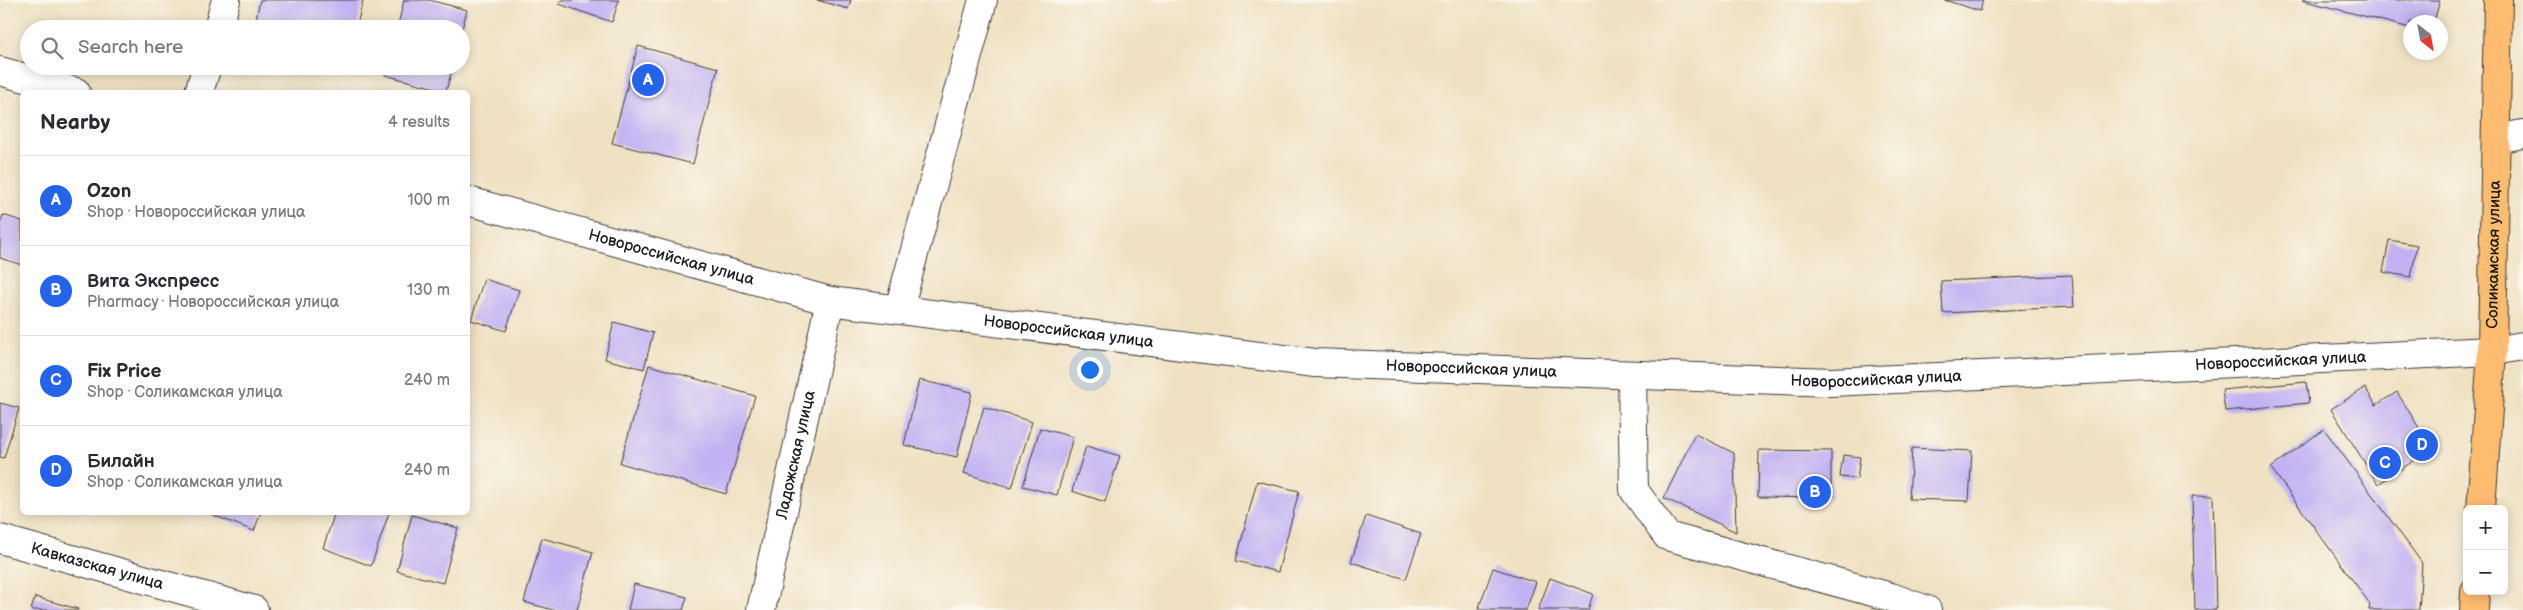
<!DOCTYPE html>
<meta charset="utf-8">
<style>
:root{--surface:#fff;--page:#f7f7f7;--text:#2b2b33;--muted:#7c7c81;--line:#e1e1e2;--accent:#2563eb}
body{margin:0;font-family:"Balsamiq Sans",sans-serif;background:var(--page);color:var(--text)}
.controls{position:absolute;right:15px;bottom:15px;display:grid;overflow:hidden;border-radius:8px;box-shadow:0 2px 12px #0003}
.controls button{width:45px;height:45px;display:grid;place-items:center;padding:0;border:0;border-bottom:1px solid var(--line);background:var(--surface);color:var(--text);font:25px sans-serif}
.compass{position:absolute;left:2403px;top:15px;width:45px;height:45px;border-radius:50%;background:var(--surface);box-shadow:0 2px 12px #0003;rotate:149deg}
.you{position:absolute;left:1089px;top:369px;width:18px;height:18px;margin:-12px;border:4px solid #fff;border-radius:50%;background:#1a73e8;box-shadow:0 0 0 8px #1a73e833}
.badge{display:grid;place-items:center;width:32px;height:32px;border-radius:50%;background:var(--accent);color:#fff;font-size:16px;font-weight:700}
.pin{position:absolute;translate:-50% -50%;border:2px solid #fff;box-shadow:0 1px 5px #0006}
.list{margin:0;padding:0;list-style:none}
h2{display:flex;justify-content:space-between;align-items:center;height:65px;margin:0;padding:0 20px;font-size:21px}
h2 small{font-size:16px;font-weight:400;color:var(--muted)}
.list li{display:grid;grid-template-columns:32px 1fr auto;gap:15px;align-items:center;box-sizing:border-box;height:90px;padding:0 20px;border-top:1px solid var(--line)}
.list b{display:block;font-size:19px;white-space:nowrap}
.list p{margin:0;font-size:16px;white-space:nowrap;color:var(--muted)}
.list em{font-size:16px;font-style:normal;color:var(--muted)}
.icon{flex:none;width:28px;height:28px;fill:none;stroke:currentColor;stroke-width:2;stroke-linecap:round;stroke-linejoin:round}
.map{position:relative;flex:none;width:2523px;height:610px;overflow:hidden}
.search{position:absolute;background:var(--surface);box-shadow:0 2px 12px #0003;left:20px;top:20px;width:450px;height:55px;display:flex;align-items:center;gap:12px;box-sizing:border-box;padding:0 18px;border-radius:28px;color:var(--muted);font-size:19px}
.panel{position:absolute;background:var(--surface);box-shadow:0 2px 12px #0003;left:20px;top:90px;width:450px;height:425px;border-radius:8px}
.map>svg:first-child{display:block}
.building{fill:#c2b2f3}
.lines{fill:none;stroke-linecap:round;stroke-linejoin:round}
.minor-casing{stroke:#3c3a35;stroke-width:30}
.major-casing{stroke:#3c3a35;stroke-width:30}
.minor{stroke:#fff;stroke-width:28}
.major{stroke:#fdbc70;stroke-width:28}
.labels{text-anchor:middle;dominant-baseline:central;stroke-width:4.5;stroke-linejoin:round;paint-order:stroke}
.street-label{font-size:16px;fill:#1c1c1c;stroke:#fbf7ec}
</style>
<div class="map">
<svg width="2523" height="610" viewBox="0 0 2523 610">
<rect width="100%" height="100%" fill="#fbf7ec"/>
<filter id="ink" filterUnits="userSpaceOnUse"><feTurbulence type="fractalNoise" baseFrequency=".02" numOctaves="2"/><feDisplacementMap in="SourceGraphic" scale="10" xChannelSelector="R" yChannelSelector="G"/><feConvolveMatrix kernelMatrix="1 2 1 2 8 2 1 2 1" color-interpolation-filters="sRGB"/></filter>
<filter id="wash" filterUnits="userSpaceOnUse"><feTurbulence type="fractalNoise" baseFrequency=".0096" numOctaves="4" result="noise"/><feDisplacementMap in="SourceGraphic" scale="20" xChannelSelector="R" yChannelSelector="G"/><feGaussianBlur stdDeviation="1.12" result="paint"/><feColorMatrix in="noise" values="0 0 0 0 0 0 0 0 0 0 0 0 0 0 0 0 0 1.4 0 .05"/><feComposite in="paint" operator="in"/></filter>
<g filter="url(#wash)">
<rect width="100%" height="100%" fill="#efe1c2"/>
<g id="blocks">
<!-- building -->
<path class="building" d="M260,0H363L356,29H254Z
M404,0H429L467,10L462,29H397Z
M561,0H619L612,22L559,4Z
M817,0H851L848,9Z
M1944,0H1983L1980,11Z
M2302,0H2440L2434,22H2410V28Z
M638,46L718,68L693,164L612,143Z
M387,66H453L446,91L385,75Z
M3,215L22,221V265L0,258V224Z
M2389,240L2417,245L2411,277L2383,272Z
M2072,275L2074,307L1943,313L1941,281Z
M484,279L519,290L506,331L471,320Z
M614,322L653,333L644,369L605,359Z
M649,365L755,396L726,494L620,463Z
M919,380L972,392L957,457L904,445Z
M2306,382L2309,403L2225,411L2222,390Z
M2365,388L2376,405L2397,392L2432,449L2378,484L2331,409Z
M0,403L19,408L4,458L0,457Z
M984,407L1032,422L1012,488L964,473Z
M1040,428L1073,437L1057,495L1023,486Z
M2324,429L2422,563L2419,610H2369L2370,604L2271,468Z
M1695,434L1734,453L1736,532L1664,498Z
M1086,446L1120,456L1105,502L1072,491Z
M1912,448L1972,451L1969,501L1909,499Z
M1759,450L1831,451V498L1758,497Z
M1843,455L1860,457L1857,479L1840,477Z
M1257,481L1299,491L1278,572L1236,561Z
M2192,496H2213L2216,610H2195Z
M205,512H261L254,531Z
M335,512L389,513L371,566L323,548Z
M412,515L458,528L443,583L397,571Z
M1366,516L1421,534L1406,579L1351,562Z
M542,538L593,552L577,610H553L524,602Z
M1493,568L1536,582L1526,610H1478Z
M1550,578L1593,594L1588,610H1538Z
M634,584L687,597L683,610H628Z
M35,597L78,609V610H31Z"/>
</g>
</g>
<g filter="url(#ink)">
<use href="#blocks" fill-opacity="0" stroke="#3c3a35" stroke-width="1"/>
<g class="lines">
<defs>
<g id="minor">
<path d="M218,29L226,0"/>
<path d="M0,71L76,92"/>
<path d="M199,92L207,66"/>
<path d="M2496,139L2523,134"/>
<path id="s1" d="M468,201L830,301L1315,363L1831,382L2492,351L2523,346"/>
<path d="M899,309L983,0"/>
<path d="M1632,375L1634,490L1667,536L1891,597L1927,610"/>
<path id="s2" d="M0,539L254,610"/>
<path id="s3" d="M761,610L830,301"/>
</g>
<g id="major">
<path id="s4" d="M2481,509L2492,351L2498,0"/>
<path d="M2474,610L2475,591"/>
</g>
</defs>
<!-- minor casing -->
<use href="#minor" class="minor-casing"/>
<!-- major casing -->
<use href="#major" class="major-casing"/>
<!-- minor -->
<use href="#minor" class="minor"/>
<!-- major -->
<use href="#major" class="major"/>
</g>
</g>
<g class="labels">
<!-- street labels -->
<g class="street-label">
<text stroke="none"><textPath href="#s4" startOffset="255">Соликамская улица</textPath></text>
<text stroke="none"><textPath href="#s1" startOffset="211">Новороссийская улица</textPath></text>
<text stroke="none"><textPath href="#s1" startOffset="616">Новороссийская улица</textPath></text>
<text stroke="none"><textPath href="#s1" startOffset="1831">Новороссийская улица</textPath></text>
<text stroke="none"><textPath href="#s1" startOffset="1021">Новороссийская улица</textPath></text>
<text stroke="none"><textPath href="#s1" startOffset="1426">Новороссийская улица</textPath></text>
<text stroke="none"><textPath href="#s3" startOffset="159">Ладожская улица</textPath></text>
<text stroke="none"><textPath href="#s2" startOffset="101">Кавказская улица</textPath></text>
</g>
</g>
</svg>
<div class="controls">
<button>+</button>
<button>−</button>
</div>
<svg class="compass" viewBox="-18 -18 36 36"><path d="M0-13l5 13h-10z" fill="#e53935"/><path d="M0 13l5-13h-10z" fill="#7c7c81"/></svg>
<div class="you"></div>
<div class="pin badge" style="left:648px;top:80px">A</div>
<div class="pin badge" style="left:1815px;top:492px">B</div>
<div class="pin badge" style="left:2385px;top:463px">C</div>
<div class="pin badge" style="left:2422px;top:445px">D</div>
<div class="search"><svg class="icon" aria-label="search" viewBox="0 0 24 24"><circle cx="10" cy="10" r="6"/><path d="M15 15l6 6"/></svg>Search here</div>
<section class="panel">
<h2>Nearby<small>4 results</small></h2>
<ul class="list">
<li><span class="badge">A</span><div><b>Ozon</b><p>Shop · Новороссийская улица</p></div><em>100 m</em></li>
<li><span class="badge">B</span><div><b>Вита Экспресс</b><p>Pharmacy · Новороссийская улица</p></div><em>130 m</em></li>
<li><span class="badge">C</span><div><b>Fix Price</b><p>Shop · Соликамская улица</p></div><em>240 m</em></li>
<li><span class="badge">D</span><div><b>Билайн</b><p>Shop · Соликамская улица</p></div><em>240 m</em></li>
</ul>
</section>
</div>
